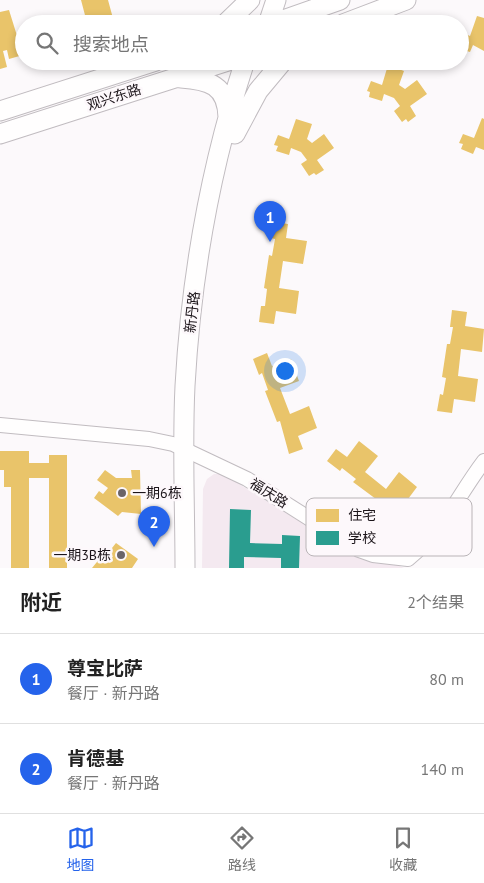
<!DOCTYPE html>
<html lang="zh">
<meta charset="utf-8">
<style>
:root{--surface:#fff;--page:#f6f6f6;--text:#222;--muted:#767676;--line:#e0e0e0;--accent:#2563eb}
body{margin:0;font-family:"PT Sans","Noto Sans SC",sans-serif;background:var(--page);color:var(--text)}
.you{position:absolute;left:284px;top:370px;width:18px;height:18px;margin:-12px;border:4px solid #fff;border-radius:50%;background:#1a73e8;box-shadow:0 0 0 8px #1a73e833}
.badge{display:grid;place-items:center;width:32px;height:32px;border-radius:50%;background:var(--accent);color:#fff;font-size:16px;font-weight:700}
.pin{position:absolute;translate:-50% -41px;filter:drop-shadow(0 1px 2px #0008)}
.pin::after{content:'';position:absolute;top:26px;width:18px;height:15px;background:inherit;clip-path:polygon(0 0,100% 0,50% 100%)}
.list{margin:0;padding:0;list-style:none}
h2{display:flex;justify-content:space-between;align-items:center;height:65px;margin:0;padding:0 20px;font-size:21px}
h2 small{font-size:16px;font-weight:400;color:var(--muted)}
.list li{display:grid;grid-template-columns:32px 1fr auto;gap:15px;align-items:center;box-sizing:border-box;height:90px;padding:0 20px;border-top:1px solid var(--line)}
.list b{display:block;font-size:19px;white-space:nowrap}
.list p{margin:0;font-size:16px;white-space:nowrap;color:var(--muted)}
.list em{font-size:16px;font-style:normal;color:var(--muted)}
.icon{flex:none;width:28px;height:28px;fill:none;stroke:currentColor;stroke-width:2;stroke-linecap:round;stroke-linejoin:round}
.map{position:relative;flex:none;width:484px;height:568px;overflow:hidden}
.search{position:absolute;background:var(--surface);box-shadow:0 2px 8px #0003;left:15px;right:15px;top:15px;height:55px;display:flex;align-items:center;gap:12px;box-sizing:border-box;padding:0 18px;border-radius:28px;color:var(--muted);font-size:19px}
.sheet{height:245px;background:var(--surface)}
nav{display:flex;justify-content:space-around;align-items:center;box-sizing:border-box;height:70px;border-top:1px solid var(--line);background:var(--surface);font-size:14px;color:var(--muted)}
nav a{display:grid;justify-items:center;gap:2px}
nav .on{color:var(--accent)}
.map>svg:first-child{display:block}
.built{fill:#f4e9f0}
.homes{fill:#e9c46a}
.schools{fill:#2a9d8f}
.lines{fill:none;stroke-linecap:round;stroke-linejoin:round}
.minor-casing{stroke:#c1bcc0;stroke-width:16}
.major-casing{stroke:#c1bcc0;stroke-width:21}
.minor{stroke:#fffefe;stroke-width:14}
.major{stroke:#fffefe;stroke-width:19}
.poi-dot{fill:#6a6468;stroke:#fdf8fb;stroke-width:2}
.labels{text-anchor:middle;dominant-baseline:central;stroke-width:5;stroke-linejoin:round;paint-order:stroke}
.street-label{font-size:14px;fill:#1b1419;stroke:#fdf8fb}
.poi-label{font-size:14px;fill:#1b1419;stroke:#fdf8fb;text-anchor:start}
.key{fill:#fdf8fb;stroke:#b9b4b7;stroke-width:1}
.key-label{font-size:14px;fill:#1b1419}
</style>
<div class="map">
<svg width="484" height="568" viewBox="0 0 484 568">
<rect width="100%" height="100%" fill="#fcf9fb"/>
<!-- built -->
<path class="built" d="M214,474H223L359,558L373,563L397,565L404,568H202L203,489L207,479Z"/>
<!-- homes -->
<path class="homes" d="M81,0H108L114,22L83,24L82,20L86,19Z
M9,10L23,55L9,59L7,50L3,51L7,67L0,69V12Z
M477,16L484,18V51L473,45L470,52L460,49V32L470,36Z
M388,65L404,71L399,85L405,89L417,80L427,94L410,106L416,116L408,122L406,119L402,122L394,111L400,106L394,98L384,94L382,101L369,97L370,92L367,91L371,81L382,85Z
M482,118L484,119V150L476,147L473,154L461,149L463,144L459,143L463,134L474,138Z
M296,119L312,124L307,139L312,143L324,134L334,148L317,160L324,170L316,175L314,173L309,176L301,164L307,160L301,152L291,148L289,155L276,151L278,146L274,145L278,135L289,139Z
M274,222L288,224L286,238L307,241L303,264L283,261L279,288L299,291L296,314L276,311L274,324L259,322L261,306H265L267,289L264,288L269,255L272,256L275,239L271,238Z
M452,310L467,312L465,326L484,329L482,352L461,349L458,376L478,379L475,402L454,399L452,413L437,411L440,394L443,395L446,378L442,377L447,344H450L453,327H450Z
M267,353L272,366L291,359L299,381L280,388L290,414L309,406L317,428L298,436L303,449L289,454L280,421L277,422L265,391L268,390L262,373L259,375L253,359Z
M359,441L378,456L365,472L386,489L399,472L417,487L405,503L415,512L406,524L393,513L395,510L382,500L380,502L353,482L356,479L342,468L340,471L327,461L336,449L347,457Z
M0,451H29V463H49V455H67V568H49V478H29V568H11V487H4V470H0Z
M105,470L116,478H132L131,470H140L141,514L122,512L118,516L94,498L99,491L103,494L108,488L97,480Z
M116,543L138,559L132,568H92L101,557L109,562L113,556L108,553Z"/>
<!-- schools -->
<path class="schools" d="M230,509L251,510L250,543L282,544V535L300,536L299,568H281V558L244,557V568H229Z"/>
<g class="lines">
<defs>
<path id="minor" d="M0,425L149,439L173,444L247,479L359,550L373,555L408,559C446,528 456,498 484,461"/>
<path id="major" d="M225,24L250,0
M268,24L276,0
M272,24L340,0
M343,24L406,0
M181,78C209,80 227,85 228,117
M0,111L156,61
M0,134L228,61
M235,134L258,91L283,61
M185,568C185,507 182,446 185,386C191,277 211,165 245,61"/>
</defs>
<!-- minor casing -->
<use href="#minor" class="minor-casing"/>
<!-- major casing -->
<use href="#major" class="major-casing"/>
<!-- minor -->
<use href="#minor" class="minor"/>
<!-- major -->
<use href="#major" class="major"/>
</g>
<!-- markers -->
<g class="poi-dot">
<circle cx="122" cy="493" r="5"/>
<circle cx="121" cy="555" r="5"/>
</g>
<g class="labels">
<!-- street labels -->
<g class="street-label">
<text transform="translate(114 97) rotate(-18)">观兴东路</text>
<text transform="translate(192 312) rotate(-83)">新丹路</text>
<text transform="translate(269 493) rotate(32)">福庆路</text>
</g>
<!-- poi labels -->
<g class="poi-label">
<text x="132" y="493">一期6栋</text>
<text x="111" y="555" text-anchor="end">一期3B栋</text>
</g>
</g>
<!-- legend -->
<rect x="306" y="498" width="166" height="58" rx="8" class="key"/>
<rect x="316" y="509" width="23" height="13" fill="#e9c46a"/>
<rect x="316" y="531" width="23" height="14" fill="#2a9d8f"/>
<g class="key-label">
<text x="348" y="520">住宅</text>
<text x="348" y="543">学校</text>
</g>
</svg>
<div class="you"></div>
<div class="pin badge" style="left:270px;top:242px">1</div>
<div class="pin badge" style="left:154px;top:547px">2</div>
<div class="search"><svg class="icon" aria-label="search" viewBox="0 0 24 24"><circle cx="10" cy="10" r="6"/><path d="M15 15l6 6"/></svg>搜索地点</div>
</div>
<section class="sheet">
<h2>附近<small>2个结果</small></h2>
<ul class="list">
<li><span class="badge">1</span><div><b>尊宝比萨</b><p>餐厅 · 新丹路</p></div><em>80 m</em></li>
<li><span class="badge">2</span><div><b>肯德基</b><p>餐厅 · 新丹路</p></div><em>140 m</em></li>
</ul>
</section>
<nav>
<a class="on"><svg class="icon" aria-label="map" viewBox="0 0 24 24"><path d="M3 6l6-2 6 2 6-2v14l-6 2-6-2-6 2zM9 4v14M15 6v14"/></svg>地图</a>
<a><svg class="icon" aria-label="directions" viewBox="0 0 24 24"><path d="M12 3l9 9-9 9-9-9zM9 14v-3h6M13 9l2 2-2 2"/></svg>路线</a>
<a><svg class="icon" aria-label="saved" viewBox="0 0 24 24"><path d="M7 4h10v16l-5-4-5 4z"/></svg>收藏</a>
</nav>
